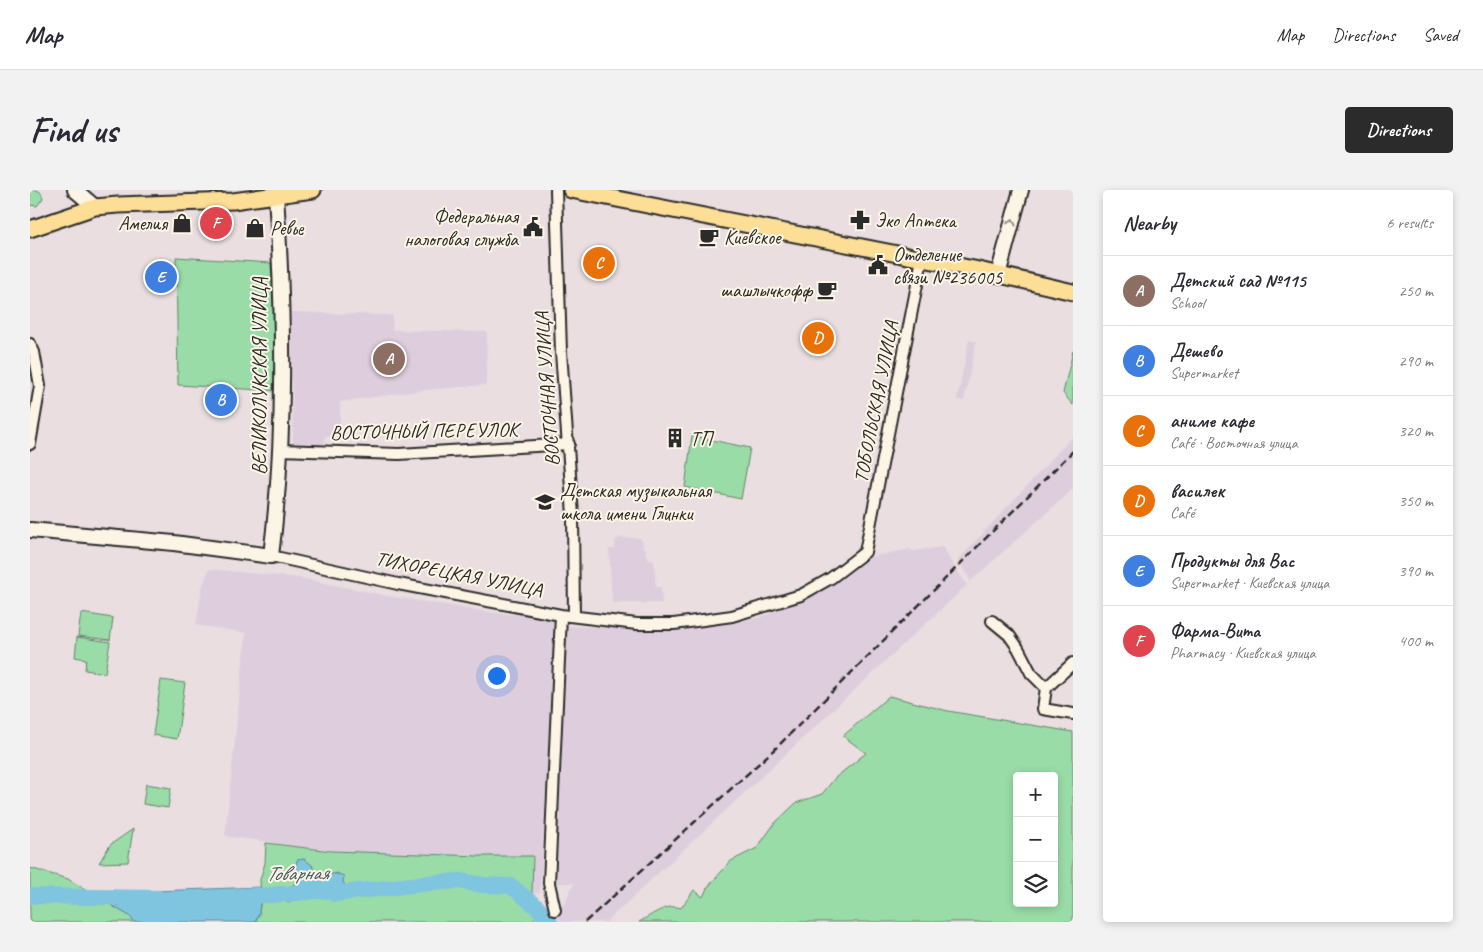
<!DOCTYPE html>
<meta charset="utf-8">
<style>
:root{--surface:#fff;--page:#f2f2f3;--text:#2b2b33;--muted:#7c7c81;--line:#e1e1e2;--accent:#2b2b2b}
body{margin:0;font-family:Caveat,sans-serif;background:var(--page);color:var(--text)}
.controls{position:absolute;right:15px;bottom:15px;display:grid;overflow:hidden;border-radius:5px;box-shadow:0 2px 8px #0003}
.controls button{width:45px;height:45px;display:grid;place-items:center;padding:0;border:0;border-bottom:1px solid var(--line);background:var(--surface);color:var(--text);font:25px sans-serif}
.you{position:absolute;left:466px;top:485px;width:18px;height:18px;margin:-12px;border:4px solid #fff;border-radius:50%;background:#1a73e8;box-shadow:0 0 0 8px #1a73e833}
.badge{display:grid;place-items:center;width:32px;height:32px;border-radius:50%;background:var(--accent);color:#fff;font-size:16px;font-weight:700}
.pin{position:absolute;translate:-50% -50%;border:2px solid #fff;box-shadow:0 1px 5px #0006}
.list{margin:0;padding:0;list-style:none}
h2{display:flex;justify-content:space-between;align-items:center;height:65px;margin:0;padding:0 20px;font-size:21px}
h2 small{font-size:16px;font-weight:400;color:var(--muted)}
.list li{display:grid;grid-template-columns:32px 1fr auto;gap:15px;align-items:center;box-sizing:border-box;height:70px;padding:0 20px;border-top:1px solid var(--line)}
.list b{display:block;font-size:19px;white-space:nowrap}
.list p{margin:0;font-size:16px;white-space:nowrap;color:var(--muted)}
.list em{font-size:16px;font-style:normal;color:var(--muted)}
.icon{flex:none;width:28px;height:28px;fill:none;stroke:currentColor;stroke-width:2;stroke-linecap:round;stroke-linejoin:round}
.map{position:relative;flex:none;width:1043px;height:732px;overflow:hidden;border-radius:5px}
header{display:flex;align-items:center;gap:30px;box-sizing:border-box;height:70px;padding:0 25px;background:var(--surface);border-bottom:1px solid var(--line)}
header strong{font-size:24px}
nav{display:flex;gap:28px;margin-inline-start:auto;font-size:18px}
.intro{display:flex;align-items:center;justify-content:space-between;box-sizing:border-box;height:120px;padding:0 30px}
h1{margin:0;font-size:35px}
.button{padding:12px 22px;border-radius:5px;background:var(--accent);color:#fff;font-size:18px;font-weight:700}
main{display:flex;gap:30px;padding:0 30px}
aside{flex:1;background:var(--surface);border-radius:5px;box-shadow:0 2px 8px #0003}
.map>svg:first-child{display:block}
.built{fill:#decedd}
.green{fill:#99dca7;stroke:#628469;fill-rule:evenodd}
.water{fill:#7fc5e0;stroke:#5d8798}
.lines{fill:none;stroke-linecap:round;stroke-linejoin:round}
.river{stroke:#7fc5e0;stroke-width:16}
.street-casing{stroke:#2b2b2b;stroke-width:14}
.secondary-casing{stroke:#2b2b2b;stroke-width:18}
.primary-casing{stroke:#2b2b2b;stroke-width:19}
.street{stroke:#fcf5e5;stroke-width:10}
.secondary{stroke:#fcf5e5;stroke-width:14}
.primary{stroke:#fdde96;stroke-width:15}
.rail{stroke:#2b2b2b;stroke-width:2.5;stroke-dasharray:8 4;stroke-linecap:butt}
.oneway{stroke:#949088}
.labels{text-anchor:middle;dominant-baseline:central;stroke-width:4;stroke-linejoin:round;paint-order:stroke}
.poi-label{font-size:20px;fill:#2b2b2b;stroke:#fcf5e5;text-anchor:start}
.street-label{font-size:20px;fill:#2b2b2b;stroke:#fcf5e5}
.water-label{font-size:21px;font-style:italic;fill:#445961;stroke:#fcf5e5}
</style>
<header>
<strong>Map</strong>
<nav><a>Map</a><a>Directions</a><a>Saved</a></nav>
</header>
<div class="intro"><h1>Find us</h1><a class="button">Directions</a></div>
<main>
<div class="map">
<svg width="1043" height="732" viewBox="0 0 1043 732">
<rect width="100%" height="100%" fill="#eadee0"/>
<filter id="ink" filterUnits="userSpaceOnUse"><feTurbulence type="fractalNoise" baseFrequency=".02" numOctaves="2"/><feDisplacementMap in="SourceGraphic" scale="10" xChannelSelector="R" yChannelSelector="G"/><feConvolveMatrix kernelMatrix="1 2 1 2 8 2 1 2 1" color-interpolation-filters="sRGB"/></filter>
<g filter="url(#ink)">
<!-- built -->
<path class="built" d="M261,122L357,125L363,126L362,140L457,142L456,195L394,200L310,212V244L295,247L294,258L263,256Z
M939,150L946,152L934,211L927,210Z
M1043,246V299L941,391L928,370Z
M588,348H610L613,352V358H616V366H619L618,370H624L626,397H631L632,413H582L579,359H585V351Z
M913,357L922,373L937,395L576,732H531L527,728L544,693H525L535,436L645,440L728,428L778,407L818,382L835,368L880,359L882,361Z
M179,379L270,388L358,406L466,423L526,428L510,703H502L503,666H450L301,661L195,646L216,443L166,435L172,397Z"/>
<!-- green -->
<path class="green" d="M0,0C8,0 11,0 13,8L7,16L0,15Z
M146,67L241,73L247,201L148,195Z
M1043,161V215L1033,203Z
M662,246L720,258L711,309L655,297Z
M51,423L83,428L80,450L48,446Z
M47,447L80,452L75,483L55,480L56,469L45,467Z
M131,490L155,493L147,549L123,545Z
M859,506L918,521L1043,542V732H609C622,725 636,713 651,718L664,700L673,707L677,698L701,671L727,658L745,633L766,613L792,604L805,588L836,563L813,546ZM987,586H1024V713H987Z
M116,594L141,598L138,618L113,614Z
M103,639L98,672L69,673L80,655Z
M236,653L301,661L450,666H503L502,703L509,725L500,732H225L229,724L231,706L230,690L235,673ZM308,683L313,692L304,704L296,703L287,706L278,703L263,707L259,713L241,705L242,700L255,702L263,696L268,687L285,684L301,685Z
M0,678L38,689L98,725L105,732H0Z"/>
<!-- water -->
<path class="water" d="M274,669L282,675L285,684C295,685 306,682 314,686L313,692L317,698L304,704L296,703L287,706L278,703L263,707L259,713L241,705L242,700L255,702L263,696L268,688L265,683L267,670Z
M231,697L229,724L225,732H105L98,725L84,717L125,701Z"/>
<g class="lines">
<!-- river -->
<path class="river" d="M0,706L128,708
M210,706L241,705L300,700L304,704L399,693L430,691L453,695L481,696L507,717L520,732"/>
<defs>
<path id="street" d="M526,0L531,162L543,325L544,426
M0,154L4,162L10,196L0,254
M250,260L369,264L539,254
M241,366L368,394L531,425L607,434H644L702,426L771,405L801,388L835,362L892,69
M962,431L979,445L988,458L1001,483L1016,498
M1043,473L1016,498L1013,519L1043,524
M525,720L519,693L531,425"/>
<path id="secondary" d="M45,0L65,17
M968,85L991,0
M0,340L144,353L241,366C256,246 254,125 246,5"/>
<path id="primary" d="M541,0L944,79L1043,102
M0,39L65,17L88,15L203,11L283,0"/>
</defs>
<!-- street casing -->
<use href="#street" class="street-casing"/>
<!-- secondary casing -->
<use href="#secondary" class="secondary-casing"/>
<!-- primary casing -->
<use href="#primary" class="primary-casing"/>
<!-- street -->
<use href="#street" class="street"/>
<!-- secondary -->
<use href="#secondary" class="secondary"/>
<!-- primary -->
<use href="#primary" class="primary"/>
<!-- rail -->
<path class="rail" d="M555,732L748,556L1043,261"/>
</g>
<!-- one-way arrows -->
<defs><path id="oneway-chevron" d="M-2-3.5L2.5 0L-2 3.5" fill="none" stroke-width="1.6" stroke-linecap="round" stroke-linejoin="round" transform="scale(1.25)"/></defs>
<use class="oneway" href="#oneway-chevron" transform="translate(982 32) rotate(-75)"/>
</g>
<!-- icons -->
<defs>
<symbol id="pharmacy-bare" viewBox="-9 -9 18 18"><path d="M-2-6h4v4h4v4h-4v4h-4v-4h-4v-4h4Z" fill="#2b2b2b" stroke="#fcf5e5" stroke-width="2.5" paint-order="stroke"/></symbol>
<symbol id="shop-bare" viewBox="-9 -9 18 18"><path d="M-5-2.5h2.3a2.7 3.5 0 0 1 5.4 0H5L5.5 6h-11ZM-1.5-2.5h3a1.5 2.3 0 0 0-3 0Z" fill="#2b2b2b" stroke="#fcf5e5" stroke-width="2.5" paint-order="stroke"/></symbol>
<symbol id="civic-bare" viewBox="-9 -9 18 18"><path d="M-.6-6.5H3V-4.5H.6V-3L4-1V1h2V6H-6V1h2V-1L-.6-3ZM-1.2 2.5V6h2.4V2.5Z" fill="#2b2b2b" stroke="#fcf5e5" stroke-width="2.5" paint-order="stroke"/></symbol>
<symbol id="cafe-bare" viewBox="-9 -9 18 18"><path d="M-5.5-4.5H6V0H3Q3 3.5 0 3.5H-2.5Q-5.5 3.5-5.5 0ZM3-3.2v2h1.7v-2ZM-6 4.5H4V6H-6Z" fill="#2b2b2b" stroke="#fcf5e5" stroke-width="2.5" paint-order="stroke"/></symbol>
<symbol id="building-bare" viewBox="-9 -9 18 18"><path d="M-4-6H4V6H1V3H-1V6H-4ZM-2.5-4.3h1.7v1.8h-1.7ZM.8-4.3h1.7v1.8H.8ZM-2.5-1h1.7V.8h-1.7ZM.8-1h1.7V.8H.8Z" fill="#2b2b2b" stroke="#fcf5e5" stroke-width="2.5" paint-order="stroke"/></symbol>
<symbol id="school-bare" viewBox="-9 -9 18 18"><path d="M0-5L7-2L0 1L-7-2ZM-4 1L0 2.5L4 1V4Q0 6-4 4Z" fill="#2b2b2b" stroke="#fcf5e5" stroke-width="2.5" paint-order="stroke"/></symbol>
</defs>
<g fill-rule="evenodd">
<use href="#pharmacy-bare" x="816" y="16" width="28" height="28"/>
<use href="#shop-bare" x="138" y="19" width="28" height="28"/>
<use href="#civic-bare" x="489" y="23" width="28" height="28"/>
<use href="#shop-bare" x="211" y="24" width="28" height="28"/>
<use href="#cafe-bare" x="665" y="33" width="28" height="28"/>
<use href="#civic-bare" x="834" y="61" width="28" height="28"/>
<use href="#cafe-bare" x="783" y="86" width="28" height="28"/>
<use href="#building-bare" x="631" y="234" width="28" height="28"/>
<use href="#school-bare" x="501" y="298" width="28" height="28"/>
</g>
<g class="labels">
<!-- poi labels -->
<g class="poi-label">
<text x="488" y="26" text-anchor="end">Федеральная<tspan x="488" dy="23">налоговая служба</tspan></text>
<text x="845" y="30">Эко Аптека</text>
<text x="137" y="33" text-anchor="end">Амелия</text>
<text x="240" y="38">Ревье</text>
<text x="694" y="47">Киевское</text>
<text x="863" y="64">Отделение<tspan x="863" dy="23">связи №236005</tspan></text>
<text x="782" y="100" text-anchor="end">шашлычкофф</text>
<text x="660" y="248">ТП</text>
<text x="530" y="300">Детская музыкальная<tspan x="530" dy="23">школа имени Глинки</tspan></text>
</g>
<!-- street labels -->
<g class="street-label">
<text transform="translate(229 186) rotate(-90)">ВЕЛИКОЛУКСКАЯ УЛИЦА</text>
<text transform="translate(517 199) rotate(-94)">ВОСТОЧНАЯ УЛИЦА</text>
<text transform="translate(846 212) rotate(-79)">ТОБОЛЬСКАЯ УЛИЦА</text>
<text transform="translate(394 241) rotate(-1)">ВОСТОЧНЫЙ ПЕРЕУЛОК</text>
<text transform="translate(429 384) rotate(11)">ТИХОРЕЦКАЯ УЛИЦА</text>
</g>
<!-- water labels -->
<g class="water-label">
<text transform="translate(267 683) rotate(-1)">Товарная</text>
</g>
</g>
</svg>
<div class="controls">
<button>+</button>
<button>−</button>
<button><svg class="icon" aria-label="layers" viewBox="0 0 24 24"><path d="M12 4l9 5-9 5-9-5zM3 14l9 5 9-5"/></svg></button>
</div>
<div class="you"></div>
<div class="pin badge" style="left:359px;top:169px;background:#8d6e63">A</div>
<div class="pin badge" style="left:191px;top:210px;background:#3f7fe0">B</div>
<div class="pin badge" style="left:569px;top:73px;background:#e8710a">C</div>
<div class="pin badge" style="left:788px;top:148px;background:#e8710a">D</div>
<div class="pin badge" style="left:131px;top:87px;background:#3f7fe0">E</div>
<div class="pin badge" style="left:186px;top:33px;background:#e0444e">F</div>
</div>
<aside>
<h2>Nearby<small>6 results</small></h2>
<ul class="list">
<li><span class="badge" style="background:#8d6e63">A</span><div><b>Детский сад №115</b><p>School</p></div><em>250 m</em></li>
<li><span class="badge" style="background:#3f7fe0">B</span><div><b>Дешево</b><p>Supermarket</p></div><em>290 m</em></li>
<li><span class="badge" style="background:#e8710a">C</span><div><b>аниме кафе</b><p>Café · Восточная улица</p></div><em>320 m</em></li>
<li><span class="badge" style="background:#e8710a">D</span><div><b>василек</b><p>Café</p></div><em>350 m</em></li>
<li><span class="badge" style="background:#3f7fe0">E</span><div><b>Продукты для Вас</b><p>Supermarket · Киевская улица</p></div><em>390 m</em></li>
<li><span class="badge" style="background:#e0444e">F</span><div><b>Фарма-Вита</b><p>Pharmacy · Киевская улица</p></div><em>400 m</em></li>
</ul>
</aside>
</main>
